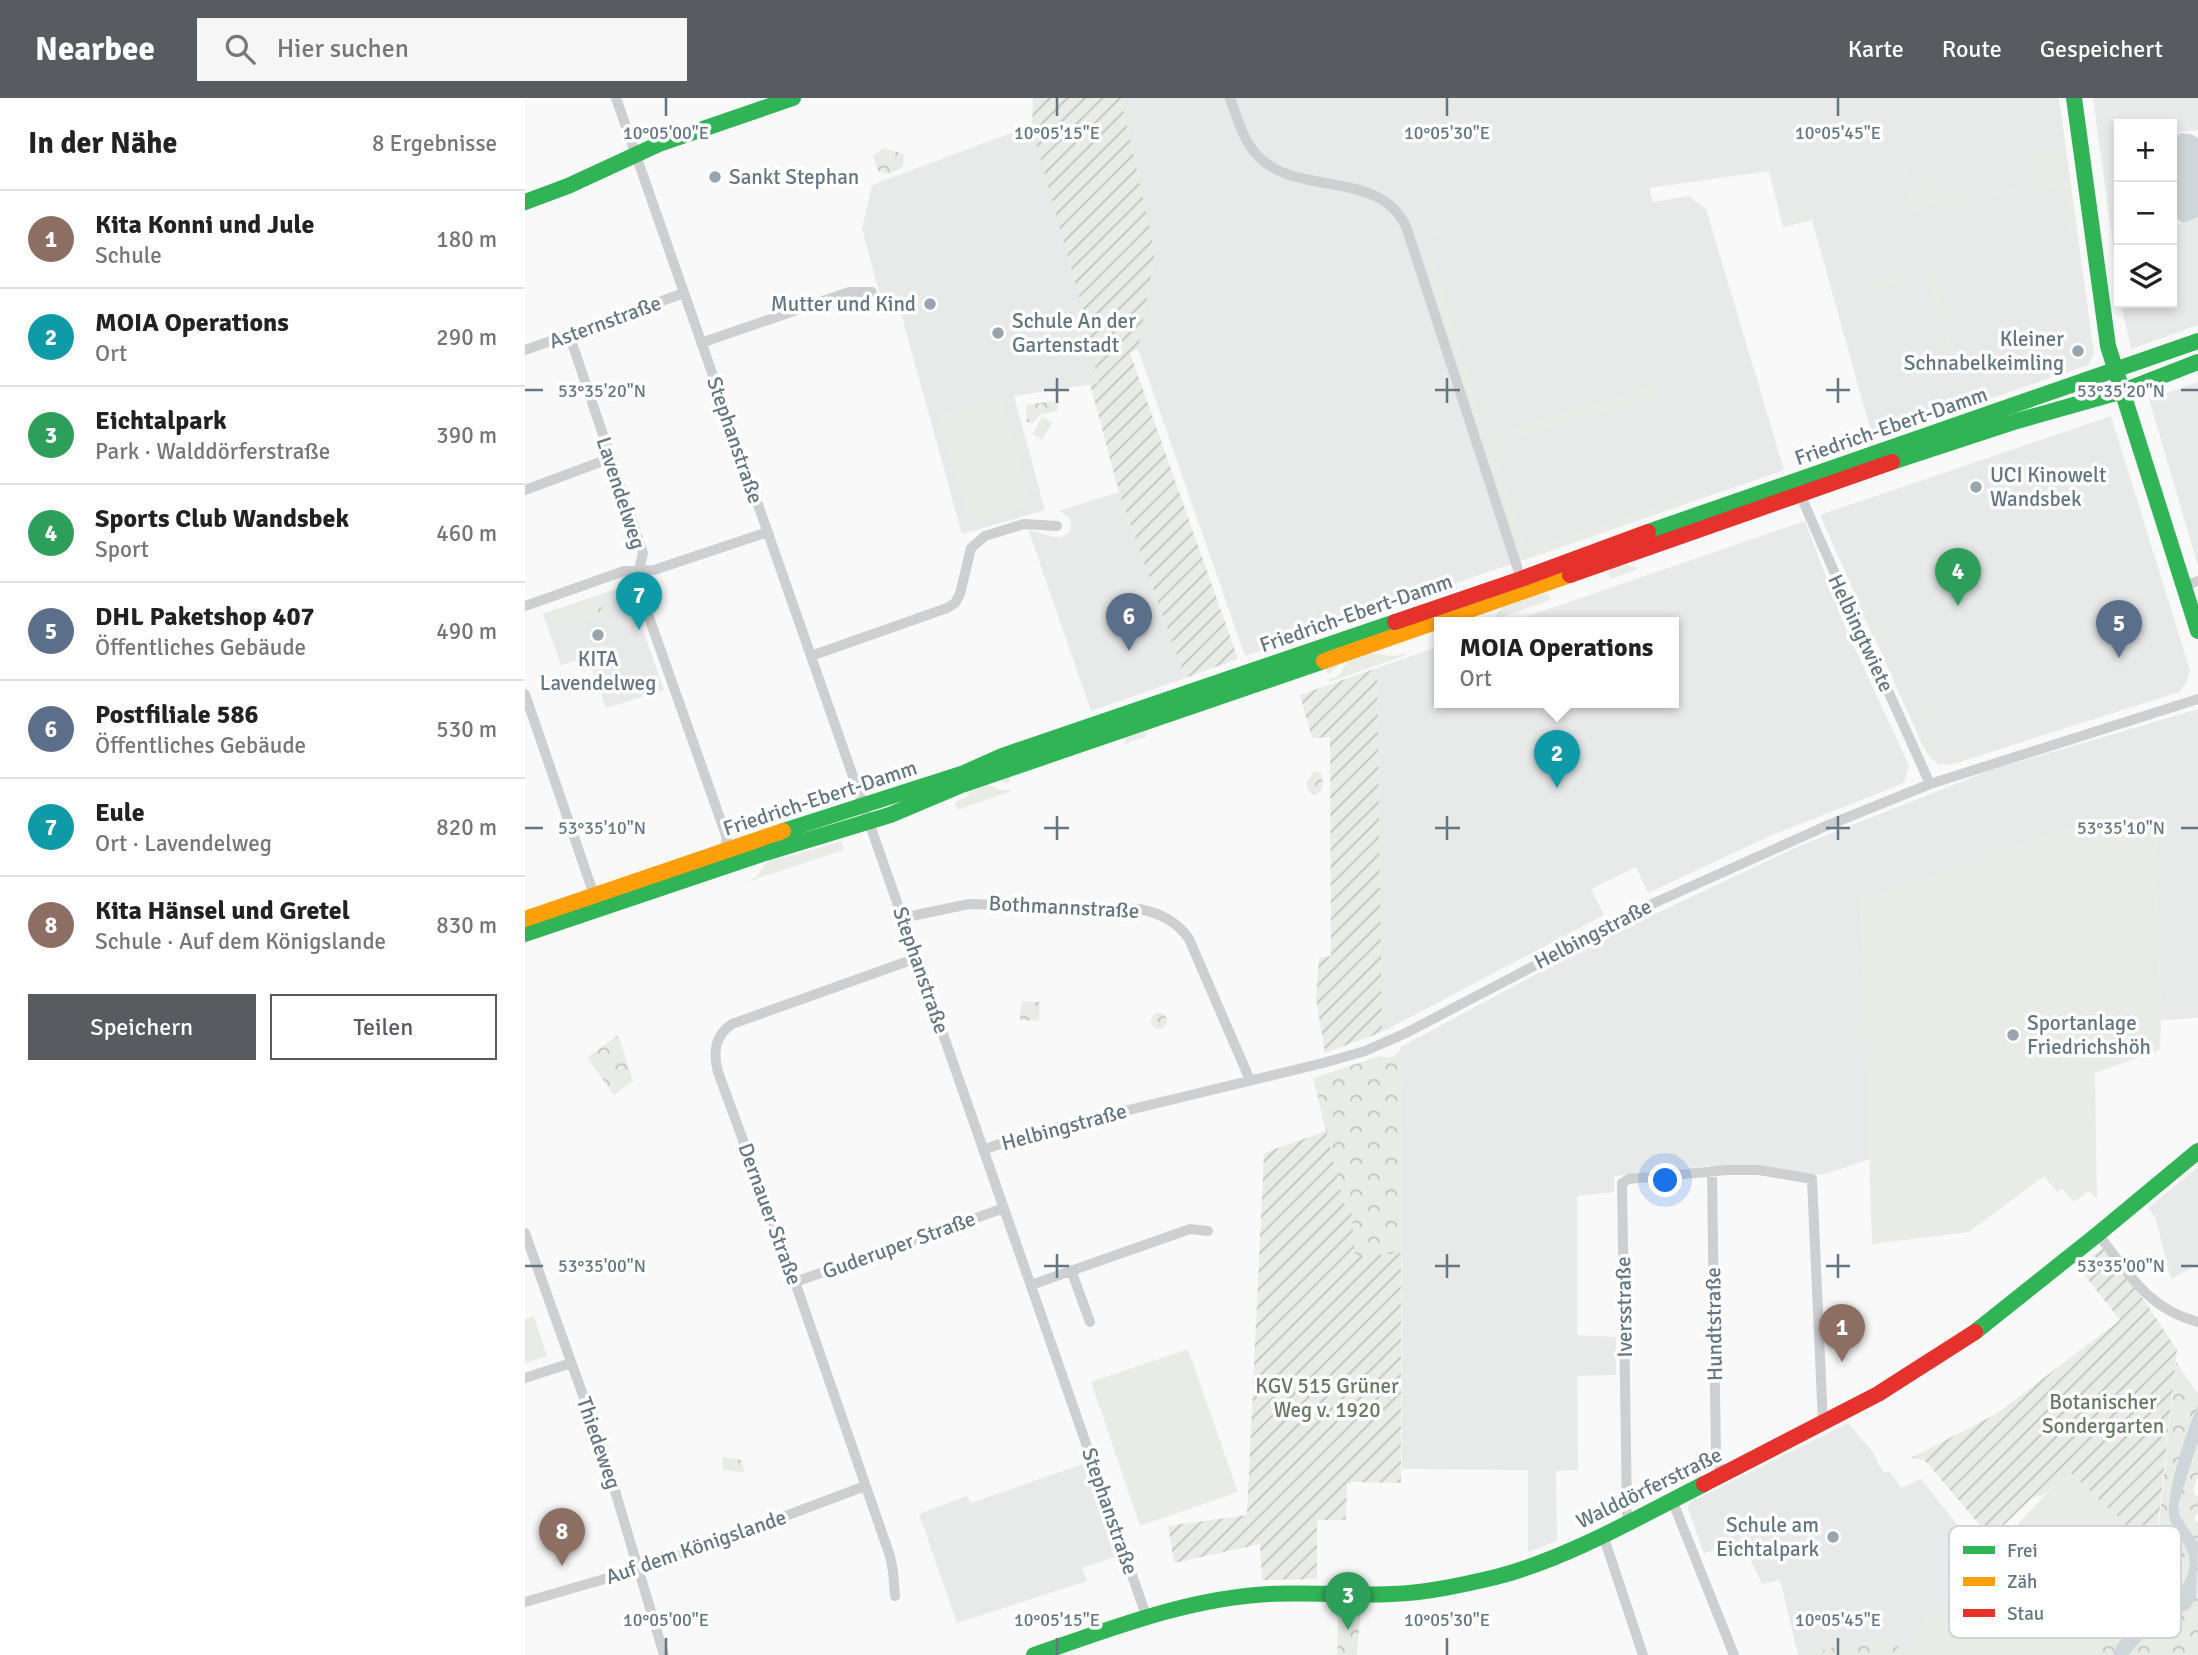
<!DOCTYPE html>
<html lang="de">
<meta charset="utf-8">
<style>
:root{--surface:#fff;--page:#f6f6f6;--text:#222;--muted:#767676;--line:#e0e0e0;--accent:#585c60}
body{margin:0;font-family:Signika,sans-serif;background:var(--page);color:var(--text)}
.controls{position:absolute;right:21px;top:21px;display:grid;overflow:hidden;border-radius:0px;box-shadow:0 4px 10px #0003}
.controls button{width:63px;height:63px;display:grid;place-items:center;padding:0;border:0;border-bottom:2px solid var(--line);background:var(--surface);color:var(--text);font:35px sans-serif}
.you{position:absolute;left:1141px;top:1083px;width:24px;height:24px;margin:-18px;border:5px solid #fff;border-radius:50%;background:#1a73e8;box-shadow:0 0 0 10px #1a73e833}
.badge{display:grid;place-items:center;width:46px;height:46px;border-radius:50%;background:var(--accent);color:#fff;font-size:23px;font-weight:700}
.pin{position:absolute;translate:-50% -58px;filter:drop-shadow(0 2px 4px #0008)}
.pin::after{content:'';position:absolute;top:37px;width:24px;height:21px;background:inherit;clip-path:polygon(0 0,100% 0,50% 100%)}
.popup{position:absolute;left:909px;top:519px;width:245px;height:91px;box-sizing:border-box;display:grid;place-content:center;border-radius:0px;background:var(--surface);filter:drop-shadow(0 2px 5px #0005);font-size:23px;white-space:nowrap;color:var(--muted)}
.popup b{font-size:26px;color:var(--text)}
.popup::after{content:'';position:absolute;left:50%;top:100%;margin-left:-14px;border:14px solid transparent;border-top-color:var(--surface)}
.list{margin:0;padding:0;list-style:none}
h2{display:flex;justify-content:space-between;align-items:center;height:91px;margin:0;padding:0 28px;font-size:30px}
h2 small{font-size:23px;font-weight:400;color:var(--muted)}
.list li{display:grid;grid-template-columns:46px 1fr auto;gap:21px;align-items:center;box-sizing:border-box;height:98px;padding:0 28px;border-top:2px solid var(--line)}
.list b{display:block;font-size:26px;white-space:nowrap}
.list p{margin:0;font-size:23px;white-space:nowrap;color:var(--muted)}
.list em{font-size:23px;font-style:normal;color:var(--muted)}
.actions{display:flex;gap:14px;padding:21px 28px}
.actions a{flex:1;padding:16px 0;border:2px solid var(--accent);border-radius:0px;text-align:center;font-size:24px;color:var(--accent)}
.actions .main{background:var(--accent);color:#fff}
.icon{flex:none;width:38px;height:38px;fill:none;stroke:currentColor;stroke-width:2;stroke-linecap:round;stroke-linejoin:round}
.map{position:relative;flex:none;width:1673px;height:1557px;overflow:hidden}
header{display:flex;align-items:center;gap:42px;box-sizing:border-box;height:98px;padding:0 35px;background:var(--accent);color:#fff}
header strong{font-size:33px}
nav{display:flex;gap:38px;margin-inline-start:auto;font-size:24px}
.search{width:490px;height:63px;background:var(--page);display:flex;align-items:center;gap:18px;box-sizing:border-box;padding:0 24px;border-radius:0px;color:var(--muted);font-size:26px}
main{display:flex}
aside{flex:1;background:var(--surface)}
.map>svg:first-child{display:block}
.built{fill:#e8e9e9}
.grass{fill:#e8ebe6}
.forest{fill:url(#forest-crowns)}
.garden{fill:url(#garden-furrows)}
.water{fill:#ced6d9}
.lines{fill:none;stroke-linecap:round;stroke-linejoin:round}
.street{stroke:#cecfd0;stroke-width:10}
.fast{stroke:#30b455;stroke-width:16}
.slow{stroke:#ff9f0a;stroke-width:16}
.jam{stroke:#e5322d;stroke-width:16}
.ticks{fill:none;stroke:#657683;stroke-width:2.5}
.poi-dot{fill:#99a4ac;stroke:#fff;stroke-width:2.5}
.labels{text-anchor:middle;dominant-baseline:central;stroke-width:7;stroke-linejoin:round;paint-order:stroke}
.poi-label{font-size:21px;fill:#657683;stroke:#fff;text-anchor:start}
.street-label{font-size:21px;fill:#657683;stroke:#fff}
.park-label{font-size:21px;fill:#687a64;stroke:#fff}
.key{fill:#fff;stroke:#d1d6da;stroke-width:2}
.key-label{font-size:19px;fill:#657683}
.ticks-label{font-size:18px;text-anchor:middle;fill:#657683;stroke:#fff;stroke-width:7;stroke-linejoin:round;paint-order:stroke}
</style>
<header>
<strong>Nearbee</strong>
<div class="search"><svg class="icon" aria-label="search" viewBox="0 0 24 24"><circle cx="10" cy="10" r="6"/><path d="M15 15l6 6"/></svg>Hier suchen</div>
<nav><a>Karte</a><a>Route</a><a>Gespeichert</a></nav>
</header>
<main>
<aside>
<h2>In der Nähe<small>8 Ergebnisse</small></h2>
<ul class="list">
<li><span class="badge" style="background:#8d6e63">1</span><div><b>Kita Konni und Jule</b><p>Schule</p></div><em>180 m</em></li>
<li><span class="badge" style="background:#0f9aa8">2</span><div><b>MOIA Operations</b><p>Ort</p></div><em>290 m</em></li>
<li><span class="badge" style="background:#2e9e5b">3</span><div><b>Eichtalpark</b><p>Park · Walddörferstraße</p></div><em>390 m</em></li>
<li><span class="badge" style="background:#2e9e5b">4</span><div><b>Sports Club Wandsbek</b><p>Sport</p></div><em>460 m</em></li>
<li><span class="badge" style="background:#5c6f8a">5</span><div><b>DHL Paketshop 407</b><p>Öffentliches Gebäude</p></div><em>490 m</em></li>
<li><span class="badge" style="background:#5c6f8a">6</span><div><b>Postfiliale 586</b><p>Öffentliches Gebäude</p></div><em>530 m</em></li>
<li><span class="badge" style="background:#0f9aa8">7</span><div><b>Eule</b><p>Ort · Lavendelweg</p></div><em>820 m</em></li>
<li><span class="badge" style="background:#8d6e63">8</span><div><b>Kita Hänsel und Gretel</b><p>Schule · Auf dem Königslande</p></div><em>830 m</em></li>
</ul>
<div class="actions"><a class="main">Speichern</a><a>Teilen</a></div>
</aside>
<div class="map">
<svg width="1673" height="1557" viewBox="0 0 1673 1557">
<defs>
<pattern id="forest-crowns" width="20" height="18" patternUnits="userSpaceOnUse" patternTransform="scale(1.75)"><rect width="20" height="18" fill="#e8ebe6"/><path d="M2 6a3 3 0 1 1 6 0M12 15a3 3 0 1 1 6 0" fill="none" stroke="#c0c3c0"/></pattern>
<pattern id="garden-furrows" width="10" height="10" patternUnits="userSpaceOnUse" patternTransform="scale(1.75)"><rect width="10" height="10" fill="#e8ebe6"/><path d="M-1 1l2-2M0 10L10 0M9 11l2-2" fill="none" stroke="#c0c3c0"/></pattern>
</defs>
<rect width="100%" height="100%" fill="#f9f9f9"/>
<!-- built -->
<path class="built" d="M596,0H1534L1569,256L1563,267L1348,341L1287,122L1258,129L1244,73L1124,90L1128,104L1164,98L1181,111L1259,372L720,558L613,251L630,155Z
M1568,0H1673V32L1647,35V26H1594V191Z
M507,27L573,266L569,268L574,285L489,298L520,412L437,436L372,201L357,204L337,131L347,87Z
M1673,119V227L1606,251L1596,205H1647V126L1657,125Z
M1673,284V468L1624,301Z
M1586,318L1665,572L1661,586L1654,594L1425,667L1413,666L1404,658L1379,606L1295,417Z
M594,394L660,580L566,613L503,431L528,439H536L542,436L546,430V424L544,419L534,413Z
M1280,423L1318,524L1384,668L1379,685L1245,738L1123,795L1111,769L1066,791L1079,817L857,934L852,570L915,548V604H1149V524H986Z
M102,487L139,592L81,610L63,559L36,567L18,516Z
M1670,612L1673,613V920L1636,922L1630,721L1336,802L1345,1061L1297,1077L1211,1068H1182L1089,1078V1094L1052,1098V1237L1091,1239V1277L1052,1278L1053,1372L1031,1373L1032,1443L1003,1454V1372L877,1371L876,949L1073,843L1274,748L1466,672Z
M1673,1069V1166L1646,1181L1630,1119L1623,1110Z
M1323,1325L1347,1353L1358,1374H1365L1376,1390L1396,1381L1438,1434L1464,1457L1403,1521L1377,1553L1367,1542L1312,1548L1281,1557H1273L1255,1482L1237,1486L1217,1444L1179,1455L1163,1411L1164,1405Z
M561,1365L593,1458L557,1470L562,1483L432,1525L394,1416L442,1398L446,1405Z"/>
<!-- grass -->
<path class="grass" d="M1510,53L1540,54L1552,136L1543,137L1542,127L1547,126L1540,95L1533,96L1531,89L1514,91V98H1511L1510,92L1489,95L1490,101L1487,102L1485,95L1465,98V104L1462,105L1461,98L1440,101V108H1437L1436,102L1415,104L1416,111H1413L1411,105L1394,107L1395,114L1387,115L1388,122L1383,106L1376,108L1384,100L1382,83L1372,78V76L1379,75L1376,57L1292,68L1282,75L1280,69L1245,78L1244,73L1378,55L1388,96L1401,91L1399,72L1409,70L1411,83L1405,84L1407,101L1413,100V95L1432,93L1433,98L1508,87L1506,74H1502L1501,69L1505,68L1504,59L1511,58Z
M1083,93L1017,114L1014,113L1012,110Z
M1001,112L895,143L894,138Z
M1293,113L1294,115L1286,117L1287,122L1258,129L1257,122Z
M903,156L908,159L957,322L952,326L900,158Z
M1384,174L1386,181L1327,197L1325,190L1364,179L1365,182L1376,179V176Z
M1410,178L1411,184L1420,183L1421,191L1413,192L1415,206L1426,247H1428L1440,305L1446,304V307L1433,312L1431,307L1438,304L1434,290L1427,291L1426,288L1433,286L1429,271L1422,273L1421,270L1428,267L1423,249L1416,250L1415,247L1422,245L1415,222H1408L1413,217L1402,180Z
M1132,287L1135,297L982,342L980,333Z
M476,299L507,406L444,424L413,318Z
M517,319L527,325L517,342L507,336Z
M972,335L975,344L967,347L1002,453L1162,398L1153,369L1155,368L1166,404L1008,459L995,452L957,340Z
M1101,466L1114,471L1085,481L1083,471Z
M776,491L785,496L796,532L788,535L785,516Z
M1335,492L1354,542L1350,544L1328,494Z
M1023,495L1025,502L968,522L977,508L1002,499Z
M51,507L57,525L28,534L22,517Z
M842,555L869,558L880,555L881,557L804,584V581L813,578L824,561Z
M813,562L812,569L802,577V569L623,631L620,639L600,646L601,638L485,678L484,685L478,684L476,682L477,678Z
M1416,608L1417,610L1390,620C1398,638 1403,669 1428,665L1431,657H1434L1436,664C1401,675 1398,645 1385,619Z
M461,685L475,692H486L487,693L432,712L430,704L444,698L443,693L456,686Z
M1630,721L1636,922L1635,952L1570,975L1572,1101L1564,1093L1549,1104L1537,1091L1532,1094L1519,1078L1444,1134L1347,1146L1336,802L1556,726Z
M318,743V752L222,784L232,778L243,762L269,757Z
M9,1218L22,1258L0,1265V1221Z
M663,1251L713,1394L615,1428L566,1284Z
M1544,1372L1621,1445L1620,1490L1560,1557H1374L1403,1521Z"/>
<!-- forest -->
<path class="forest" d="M359,50L379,56L378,69L364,76L353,73L348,58Z
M528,303L533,306V312L515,317L508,325L502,324L501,307Z
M73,499L79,517L57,525L51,507Z
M789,673L796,675L798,685L796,693L790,697H787L782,690V684Z
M496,903L515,904L514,923L495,922Z
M626 923a8 8 0 1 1 16 0a8 8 0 1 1-16 0Z
M93,937L108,983L89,997L62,960Z
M876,949V1155L830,1160L826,1107L819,1106L788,980L855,958C866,962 871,958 876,949Z
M1651,1264L1673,1296V1375L1668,1393L1673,1400V1415L1670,1418V1423L1673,1425V1557H1560L1620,1490V1446L1632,1445Z
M197,1359L217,1362L219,1374L198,1372Z
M813,1509H836L832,1557H812Z
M1367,1542L1377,1553L1374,1557H1281L1312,1548Z"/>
<!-- garden -->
<path class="garden" d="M508,0H596L630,155L613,251L605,255L713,561L660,580L594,394L565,286L574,285L569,267L573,266L507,30Z
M852,570L857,934L800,955L791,901L794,860L806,858L805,639L787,640L775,597Z
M801,1033L819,1106L826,1107L830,1159L876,1155V1385L829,1384L822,1386L821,1422H792V1481L737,1482L735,1446L649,1465L643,1428L722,1417L739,1055Z
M1579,1149L1619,1202L1652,1252L1631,1444L1621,1445L1544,1373L1519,1397L1508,1399L1474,1432L1458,1431L1405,1368L1399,1362L1386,1360L1471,1316L1595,1222L1553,1169Z"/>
<!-- water -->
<path class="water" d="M1656,35L1666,36L1673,40V119L1658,125L1649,119L1647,114V39Z
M1673,1307V1342L1653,1407L1655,1419L1673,1445L1671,1499L1664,1511L1651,1516L1623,1535L1603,1557H1588C1600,1520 1653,1511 1663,1475C1670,1448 1651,1443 1645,1421C1639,1399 1663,1329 1673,1307Z"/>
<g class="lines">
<!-- street -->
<path class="street" d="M91,0L622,1520
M705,0C712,19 718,43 733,58C773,100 857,70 882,131L997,484
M44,236L118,455L114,472V491L202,740L199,753
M176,245L324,194H347
M0,252L159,195
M1273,391C1315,490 1361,587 1405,686
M0,392L86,360
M1659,488L1673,483
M0,508L99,473L129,472L243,434
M286,558L422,510L430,505L435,496L446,450L460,438L499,426L532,428
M0,596L69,797L66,802
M377,820L444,806L614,811C635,815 652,823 664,841L725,982
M458,1052L500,1037L798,965L840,953L881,935L1127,806L1301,728L1405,686L1673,601
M1187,1073L1191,1361L1197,1377
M0,1135L79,1356L139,1557
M1573,1136C1603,1175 1623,1211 1673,1224
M546,1172L565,1224
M270,1184L479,1110
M506,1187L665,1131L683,1133
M0,1280L46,1265
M1147,1402L1209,1557
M1105,1424L1102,1416L1097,1085L1104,1081L1203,1072H1234L1287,1081L1298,1325
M1078,1437L1118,1557
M370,1498L368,1473L365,1458L270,1184L193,974C188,955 189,938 207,926L392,860
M0,1504L114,1471L205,1439L340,1388"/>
<!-- fast -->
<path class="fast" d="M1549,0L1583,248L1673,533
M0,104L43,88L134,46L268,0
M1367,364L1492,323L1598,293L1673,264
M1123,434L1673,243
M258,733L439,675L477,658L870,524
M0,836L240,755L365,717L434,688L799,563
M1450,1234L1573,1136L1673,1053
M509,1557C585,1531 663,1500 745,1496C785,1494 826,1498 867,1496C901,1495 937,1487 971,1479C1041,1461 1114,1419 1179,1386"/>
<!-- slow -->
<path class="slow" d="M799,563L1045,477
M0,821L258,733"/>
<!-- jam -->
<path class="jam" d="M1045,477L1367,364
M870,524L996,481L1123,434
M1179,1386L1353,1296L1450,1234"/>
</g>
<!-- ticks -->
<path class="ticks" d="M141,0V18M532,0V18M922,0V18M1313,0V18M532,280V305M922,280V305M1313,280V305M0,292H18M519,292H544M910,292H935M1301,292H1325M1656,292H1673M532,718V742M922,718V742M1313,718V742M0,730H18M519,730H544M910,730H935M1301,730H1325M1656,730H1673M532,1156V1180M922,1156V1180M1313,1156V1180M0,1168H18M519,1168H544M910,1168H935M1301,1168H1325M1656,1168H1673M141,1540V1557M532,1540V1557M922,1540V1557M1313,1540V1557"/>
<!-- markers -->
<g class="poi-dot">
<circle cx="190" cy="79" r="7"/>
<circle cx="405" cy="206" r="7"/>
<circle cx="473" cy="235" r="7"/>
<circle cx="1553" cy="253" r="7"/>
<circle cx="1451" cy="389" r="7"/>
<circle cx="73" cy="537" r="7"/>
<circle cx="1488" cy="937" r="7"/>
<circle cx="1308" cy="1439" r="7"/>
</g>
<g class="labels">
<!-- poi labels -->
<g class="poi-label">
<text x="204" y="79">Sankt Stephan</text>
<text x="391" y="206" text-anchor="end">Mutter und Kind</text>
<text x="487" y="223">Schule An der<tspan x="487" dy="24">Gartenstadt</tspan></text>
<text x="1539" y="241" text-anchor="end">Kleiner<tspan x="1539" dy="24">Schnabelkeimling</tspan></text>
<text x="1465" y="377">UCI Kinowelt<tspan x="1465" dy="24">Wandsbek</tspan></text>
<text x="73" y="561" text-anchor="middle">KITA<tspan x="73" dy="24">Lavendelweg</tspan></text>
<text x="1502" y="925">Sportanlage<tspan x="1502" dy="24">Friedrichshöh</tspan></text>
<text x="1294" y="1427" text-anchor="end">Schule am<tspan x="1294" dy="24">Eichtalpark</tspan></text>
</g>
<!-- street labels -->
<g class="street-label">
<text transform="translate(80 224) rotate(-20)">Asternstraße</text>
<text transform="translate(1366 328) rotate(-19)">Friedrich-Ebert-Damm</text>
<text transform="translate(210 342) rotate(71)">Stephanstraße</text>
<text transform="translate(96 395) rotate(72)">Lavendelweg</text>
<text transform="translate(831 515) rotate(-19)">Friedrich-Ebert-Damm</text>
<text transform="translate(1336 535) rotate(65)">Helbingtwiete</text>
<text transform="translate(295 700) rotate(-18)">Friedrich-Ebert-Damm</text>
<text transform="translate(539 809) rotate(3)">Bothmannstraße</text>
<text transform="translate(1068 836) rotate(-27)">Helbingstraße</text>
<text transform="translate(396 872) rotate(71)">Stephanstraße</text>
<text transform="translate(539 1029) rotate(-15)">Helbingstraße</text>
<text transform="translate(245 1116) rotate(70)">Dernauer Straße</text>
<text transform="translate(374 1147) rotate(-20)">Guderuper Straße</text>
<text transform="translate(1099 1209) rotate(-91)">Iversstraße</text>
<text transform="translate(1189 1226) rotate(-91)">Hundtstraße</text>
<text transform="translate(74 1345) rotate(71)">Thiedeweg</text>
<text transform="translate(1124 1390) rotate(-26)">Walddörferstraße</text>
<text transform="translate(585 1413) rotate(71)">Stephanstraße</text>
<text transform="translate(171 1449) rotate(-19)">Auf dem Königslande</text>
</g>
<!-- park labels -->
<g class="park-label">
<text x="802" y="1288">KGV 515 Grüner<tspan x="802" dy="24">Weg v. 1920</tspan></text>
<text x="1578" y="1304">Botanischer<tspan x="1578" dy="24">Sondergarten</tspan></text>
</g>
</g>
<!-- legend -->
<rect x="1424" y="1428" width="232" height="112" rx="10" class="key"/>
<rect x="1438" y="1448" width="32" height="8" fill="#30b455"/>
<rect x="1438" y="1479" width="32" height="9" fill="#ff9f0a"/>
<rect x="1438" y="1511" width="32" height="8" fill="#e5322d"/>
<g class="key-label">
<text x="1482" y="1459">Frei</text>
<text x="1482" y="1490">Zäh</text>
<text x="1482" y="1522">Stau</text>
</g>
<g class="ticks-label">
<text x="141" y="41">10°05'00"E</text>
<text x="532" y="41">10°05'15"E</text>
<text x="922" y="41">10°05'30"E</text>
<text x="1313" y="41">10°05'45"E</text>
<text x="77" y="299">53°35'20"N</text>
<text x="1596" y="299">53°35'20"N</text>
<text x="77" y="736">53°35'10"N</text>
<text x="1596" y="736">53°35'10"N</text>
<text x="77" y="1174">53°35'00"N</text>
<text x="1596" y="1174">53°35'00"N</text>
<text x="141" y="1528">10°05'00"E</text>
<text x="532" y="1528">10°05'15"E</text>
<text x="922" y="1528">10°05'30"E</text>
<text x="1313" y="1528">10°05'45"E</text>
</g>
</svg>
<div class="controls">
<button>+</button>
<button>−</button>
<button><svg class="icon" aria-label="layers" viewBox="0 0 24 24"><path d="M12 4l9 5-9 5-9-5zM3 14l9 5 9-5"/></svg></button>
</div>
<div class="you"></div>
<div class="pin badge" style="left:1317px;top:1264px;background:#8d6e63">1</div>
<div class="pin badge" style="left:1032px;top:690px;background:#0f9aa8">2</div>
<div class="popup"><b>MOIA Operations</b>Ort</div>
<div class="pin badge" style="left:823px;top:1532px;background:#2e9e5b">3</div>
<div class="pin badge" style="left:1433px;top:508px;background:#2e9e5b">4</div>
<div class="pin badge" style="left:1594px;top:560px;background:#5c6f8a">5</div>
<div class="pin badge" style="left:604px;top:553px;background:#5c6f8a">6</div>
<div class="pin badge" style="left:114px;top:532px;background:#0f9aa8">7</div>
<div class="pin badge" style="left:37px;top:1468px;background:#8d6e63">8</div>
</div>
</main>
